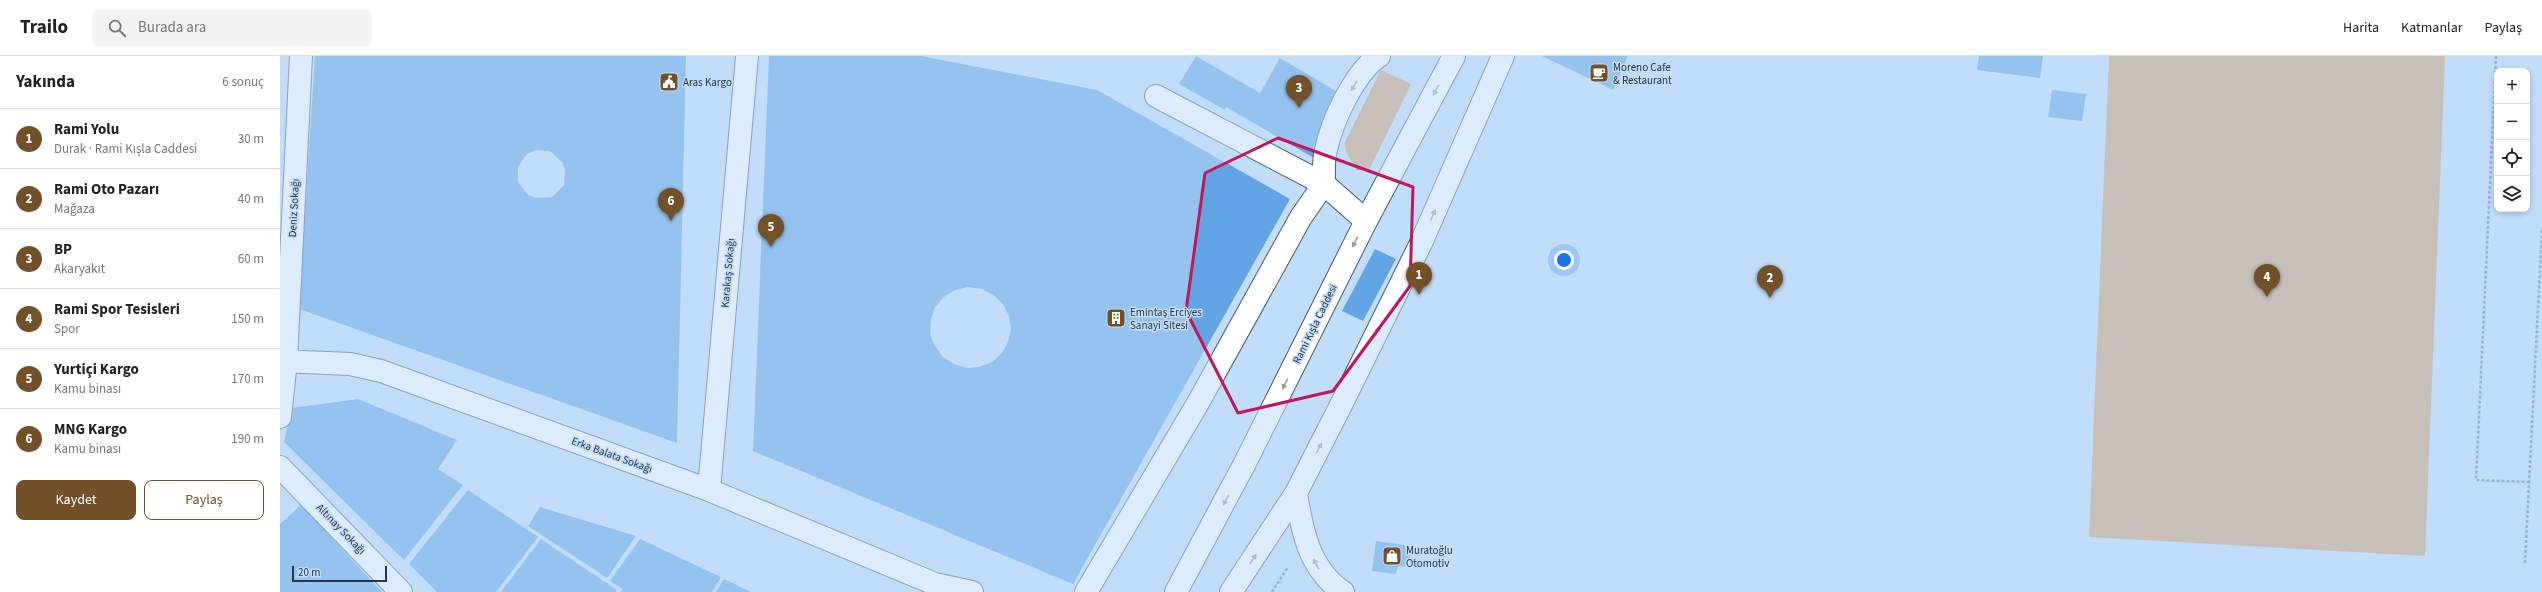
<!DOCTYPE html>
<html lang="tr">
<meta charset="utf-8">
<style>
:root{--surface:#fff;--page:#f2f2f2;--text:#222;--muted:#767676;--line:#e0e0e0;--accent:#725028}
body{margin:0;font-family:"Source Sans 3",sans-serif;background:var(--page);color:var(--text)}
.controls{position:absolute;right:12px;top:12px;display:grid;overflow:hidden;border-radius:8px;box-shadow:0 2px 6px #0003}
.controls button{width:36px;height:36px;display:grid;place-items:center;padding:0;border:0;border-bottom:1px solid var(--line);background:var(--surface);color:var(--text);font:20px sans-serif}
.scale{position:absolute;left:12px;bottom:10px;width:95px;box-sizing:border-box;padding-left:4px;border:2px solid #2a3745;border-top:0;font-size:11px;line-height:14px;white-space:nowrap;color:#2a3745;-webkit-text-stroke:3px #c1ddf9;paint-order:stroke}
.you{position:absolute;left:1284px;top:204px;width:14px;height:14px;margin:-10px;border:3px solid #fff;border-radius:50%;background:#1a73e8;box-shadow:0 0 0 6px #1a73e833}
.badge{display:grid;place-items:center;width:26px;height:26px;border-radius:50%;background:var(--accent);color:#fff;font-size:13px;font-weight:700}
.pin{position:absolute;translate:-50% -33px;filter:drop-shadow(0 1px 2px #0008)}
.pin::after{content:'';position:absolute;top:21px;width:14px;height:12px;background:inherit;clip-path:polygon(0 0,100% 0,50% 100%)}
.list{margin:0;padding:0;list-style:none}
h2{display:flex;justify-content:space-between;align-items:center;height:52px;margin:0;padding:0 16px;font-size:17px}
h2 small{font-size:13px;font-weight:400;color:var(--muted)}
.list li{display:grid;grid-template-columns:26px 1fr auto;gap:12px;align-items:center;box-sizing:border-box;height:60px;padding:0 16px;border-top:1px solid var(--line)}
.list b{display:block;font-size:15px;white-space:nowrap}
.list p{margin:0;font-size:13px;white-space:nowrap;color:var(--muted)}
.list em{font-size:13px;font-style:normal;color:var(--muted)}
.actions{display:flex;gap:8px;padding:12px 16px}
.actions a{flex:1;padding:9px 0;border:1px solid var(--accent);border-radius:8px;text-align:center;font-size:14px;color:var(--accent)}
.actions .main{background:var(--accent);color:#fff}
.icon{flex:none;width:22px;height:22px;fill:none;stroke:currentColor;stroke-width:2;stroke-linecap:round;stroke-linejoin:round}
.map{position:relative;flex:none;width:2262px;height:536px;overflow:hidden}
header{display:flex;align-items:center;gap:24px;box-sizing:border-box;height:56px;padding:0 20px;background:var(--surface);border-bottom:1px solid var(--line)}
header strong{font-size:19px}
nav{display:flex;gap:22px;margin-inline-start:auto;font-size:14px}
.search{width:280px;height:36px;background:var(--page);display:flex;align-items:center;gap:10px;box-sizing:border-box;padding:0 14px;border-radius:8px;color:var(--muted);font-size:15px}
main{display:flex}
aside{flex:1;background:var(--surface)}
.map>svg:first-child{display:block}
.green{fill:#cd9d69}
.building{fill:#61a5e4;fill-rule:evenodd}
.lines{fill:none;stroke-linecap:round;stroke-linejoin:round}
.minor-casing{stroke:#3d5c7a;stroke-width:24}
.major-casing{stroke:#3d5c7a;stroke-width:24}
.path{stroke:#6f8397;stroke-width:2.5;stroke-dasharray:3 2;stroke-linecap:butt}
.minor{stroke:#fff;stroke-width:22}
.major{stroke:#fff;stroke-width:22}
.oneway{fill:#949ba2}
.marked{fill:none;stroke:#c2185b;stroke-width:3;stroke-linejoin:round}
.labels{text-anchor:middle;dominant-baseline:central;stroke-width:3;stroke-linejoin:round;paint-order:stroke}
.poi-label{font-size:11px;fill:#2a3745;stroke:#c1ddf9;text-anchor:start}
.street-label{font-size:11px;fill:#2a3745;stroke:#c1ddf9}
</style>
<header>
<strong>Trailo</strong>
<div class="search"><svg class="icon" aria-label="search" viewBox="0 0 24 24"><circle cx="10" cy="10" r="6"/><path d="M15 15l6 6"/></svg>Burada ara</div>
<nav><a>Harita</a><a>Katmanlar</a><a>Paylaş</a></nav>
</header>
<main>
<aside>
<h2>Yakında<small>6 sonuç</small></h2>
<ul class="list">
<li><span class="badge">1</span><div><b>Rami Yolu</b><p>Durak · Rami Kışla Caddesi</p></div><em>30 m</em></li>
<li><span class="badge">2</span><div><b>Rami Oto Pazarı</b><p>Mağaza</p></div><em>40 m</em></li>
<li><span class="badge">3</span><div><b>BP</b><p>Akaryakıt</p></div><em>60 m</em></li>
<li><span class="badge">4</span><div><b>Rami Spor Tesisleri</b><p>Spor</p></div><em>150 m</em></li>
<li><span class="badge">5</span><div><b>Yurtiçi Kargo</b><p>Kamu binası</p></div><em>170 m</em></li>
<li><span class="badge">6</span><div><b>MNG Kargo</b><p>Kamu binası</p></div><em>190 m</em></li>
</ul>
<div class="actions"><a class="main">Kaydet</a><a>Paylaş</a></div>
</aside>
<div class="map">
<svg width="2262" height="536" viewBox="0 0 2262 536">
<rect width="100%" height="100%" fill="#c1ddf9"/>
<!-- green -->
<path class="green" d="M1829,0H2165L2145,500L1809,481Z
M1101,14L1131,28L1089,114H1077L1067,98L1064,88Z"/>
<!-- building -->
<path class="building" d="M35,0H406L397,387L19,253ZM255,94L270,95L282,106L285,113L284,129L272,141L256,142L248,139L238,126V111L247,98Z
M489,0H641L817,34L1010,143L793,528L473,395ZM688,231L702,233L713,239L723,248L729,260L731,273L728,286L722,297L712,306L699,311L687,312L674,308L663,301L655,290L650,278L651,264L655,251L664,241L675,234Z
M916,0L980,37L1000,2L1068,42L1034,102L946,51L945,54L899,28Z
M1262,0H1348L1333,34Z
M1699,0H1763L1760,22L1697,14Z
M1772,34L1806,38L1802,65L1768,61Z
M1095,193L1116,203L1083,265L1062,255Z
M78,343L177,384L158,413L183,429L124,504L4,386L12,352Z
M188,434L258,481L216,536H157L129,508Z
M21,449L102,536H0V468Z
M260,451L356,480L327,522L248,470Z
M261,483L337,534L336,536H221Z
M360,483L362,484L441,521L432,536H341L343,533L330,525Z
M1096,485L1131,490L1128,511L1118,510L1116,518L1092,515Z
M444,523L471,536H436Z"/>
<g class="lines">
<defs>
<path id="minor" d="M1086,165L1044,128C1044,117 1043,104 1046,94C1052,65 1074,17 1099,0
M0,305L70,308L101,315L429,434L655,528L692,536
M0,361L6,304L21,0
M0,411L121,536
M429,434L467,0
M806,536L918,347L1021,161L1044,128L876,40"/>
<path id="major" d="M1016,437C1022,475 1029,513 1063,536
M896,536L965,407L1086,165L1174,0
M951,536L1016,437L1061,349L1141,187L1223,0"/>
</defs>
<!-- minor casing -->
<use href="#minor" class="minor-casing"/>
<!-- major casing -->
<use href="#major" class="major-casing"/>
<!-- path -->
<path class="path" d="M2216,0L2196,424L2249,426
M2245,507L2262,173
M992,536L1008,511"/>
<!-- minor -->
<use href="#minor" class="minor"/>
<!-- major -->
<use href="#major" class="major"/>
</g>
<!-- one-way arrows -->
<defs><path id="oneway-solid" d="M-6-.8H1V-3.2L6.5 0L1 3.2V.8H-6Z"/></defs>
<g class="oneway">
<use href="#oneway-solid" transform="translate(1074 30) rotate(122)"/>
<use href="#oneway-solid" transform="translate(1156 34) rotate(118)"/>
<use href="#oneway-solid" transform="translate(1153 159) rotate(-67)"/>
<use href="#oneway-solid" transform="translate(1075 186) rotate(116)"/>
<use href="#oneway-solid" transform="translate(1097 276) rotate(-64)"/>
<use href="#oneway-solid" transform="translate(1005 328) rotate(117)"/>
<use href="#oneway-solid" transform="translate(1039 392) rotate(-63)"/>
<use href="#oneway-solid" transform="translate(946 444) rotate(118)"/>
<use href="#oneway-solid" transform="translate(973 503) rotate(-56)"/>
<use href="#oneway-solid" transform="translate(1036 508) rotate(-119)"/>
</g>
<!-- marked area -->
<path d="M0 0H2262V536H0ZM998,82L1133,131L1130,230L1053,335L958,357L906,255L925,117Z" fill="#c1ddf9" fill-opacity=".55" fill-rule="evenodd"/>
<path class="marked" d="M998,82L1133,131L1130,230L1053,335L958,357L906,255L925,117Z"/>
<!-- icons -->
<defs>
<symbol id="cafe-square" viewBox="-11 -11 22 22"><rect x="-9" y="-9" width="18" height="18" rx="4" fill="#725028" stroke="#c1ddf9"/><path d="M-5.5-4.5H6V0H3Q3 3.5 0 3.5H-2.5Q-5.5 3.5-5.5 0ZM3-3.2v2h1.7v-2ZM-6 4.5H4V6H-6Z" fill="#fff"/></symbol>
<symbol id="civic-square" viewBox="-11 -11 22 22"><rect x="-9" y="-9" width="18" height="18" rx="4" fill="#725028" stroke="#c1ddf9"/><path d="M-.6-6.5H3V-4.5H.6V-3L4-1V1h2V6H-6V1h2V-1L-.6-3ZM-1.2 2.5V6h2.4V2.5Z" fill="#fff"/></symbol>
<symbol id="building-square" viewBox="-11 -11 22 22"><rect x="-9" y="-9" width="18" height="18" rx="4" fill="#725028" stroke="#c1ddf9"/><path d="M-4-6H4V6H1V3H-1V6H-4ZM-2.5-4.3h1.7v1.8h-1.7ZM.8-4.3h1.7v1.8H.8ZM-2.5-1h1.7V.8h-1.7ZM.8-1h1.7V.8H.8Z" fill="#fff"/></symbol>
<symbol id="shop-square" viewBox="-11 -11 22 22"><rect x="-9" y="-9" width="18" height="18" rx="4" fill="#725028" stroke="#c1ddf9"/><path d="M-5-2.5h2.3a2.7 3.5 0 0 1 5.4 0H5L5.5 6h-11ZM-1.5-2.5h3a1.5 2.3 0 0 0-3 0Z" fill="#fff"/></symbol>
</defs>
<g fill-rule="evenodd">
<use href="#cafe-square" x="1308" y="6" width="22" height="22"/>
<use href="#civic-square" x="378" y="15" width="22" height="22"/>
<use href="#building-square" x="825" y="251" width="22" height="22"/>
<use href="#shop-square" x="1101" y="489" width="22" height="22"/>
</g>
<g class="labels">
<!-- poi labels -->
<g class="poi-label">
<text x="1333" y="11">Moreno Cafe<tspan x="1333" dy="13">&amp; Restaurant</tspan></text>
<text x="403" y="26">Aras Kargo</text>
<text x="850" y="256">Emintaş Erciyes<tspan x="850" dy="13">Sanayi Sitesi</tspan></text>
<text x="1126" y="494">Muratoğlu<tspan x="1126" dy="13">Otomotiv</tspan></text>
</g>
<!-- street labels -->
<g class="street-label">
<text transform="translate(14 152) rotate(-87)">Deniz Sokağı</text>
<text transform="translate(448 217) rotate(-85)">Karakaş Sokağı</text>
<text transform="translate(1035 268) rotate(-64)">Rami Kışla Caddesi</text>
<text transform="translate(332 399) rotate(20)">Erka Balata Sokağı</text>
<text transform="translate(61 473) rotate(46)">Altınay Sokağı</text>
</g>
</g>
</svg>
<div class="controls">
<button>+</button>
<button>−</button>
<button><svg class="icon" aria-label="locate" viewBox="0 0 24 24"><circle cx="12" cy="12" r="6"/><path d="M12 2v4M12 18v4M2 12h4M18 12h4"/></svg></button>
<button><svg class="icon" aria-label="layers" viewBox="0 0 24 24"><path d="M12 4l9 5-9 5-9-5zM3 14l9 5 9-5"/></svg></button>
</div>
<div class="scale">20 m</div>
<div class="you"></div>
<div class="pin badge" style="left:1139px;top:239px">1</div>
<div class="pin badge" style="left:1490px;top:242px">2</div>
<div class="pin badge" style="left:1019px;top:52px">3</div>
<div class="pin badge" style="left:1987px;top:241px">4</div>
<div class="pin badge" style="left:491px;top:191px">5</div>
<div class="pin badge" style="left:391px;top:165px">6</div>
</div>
</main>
